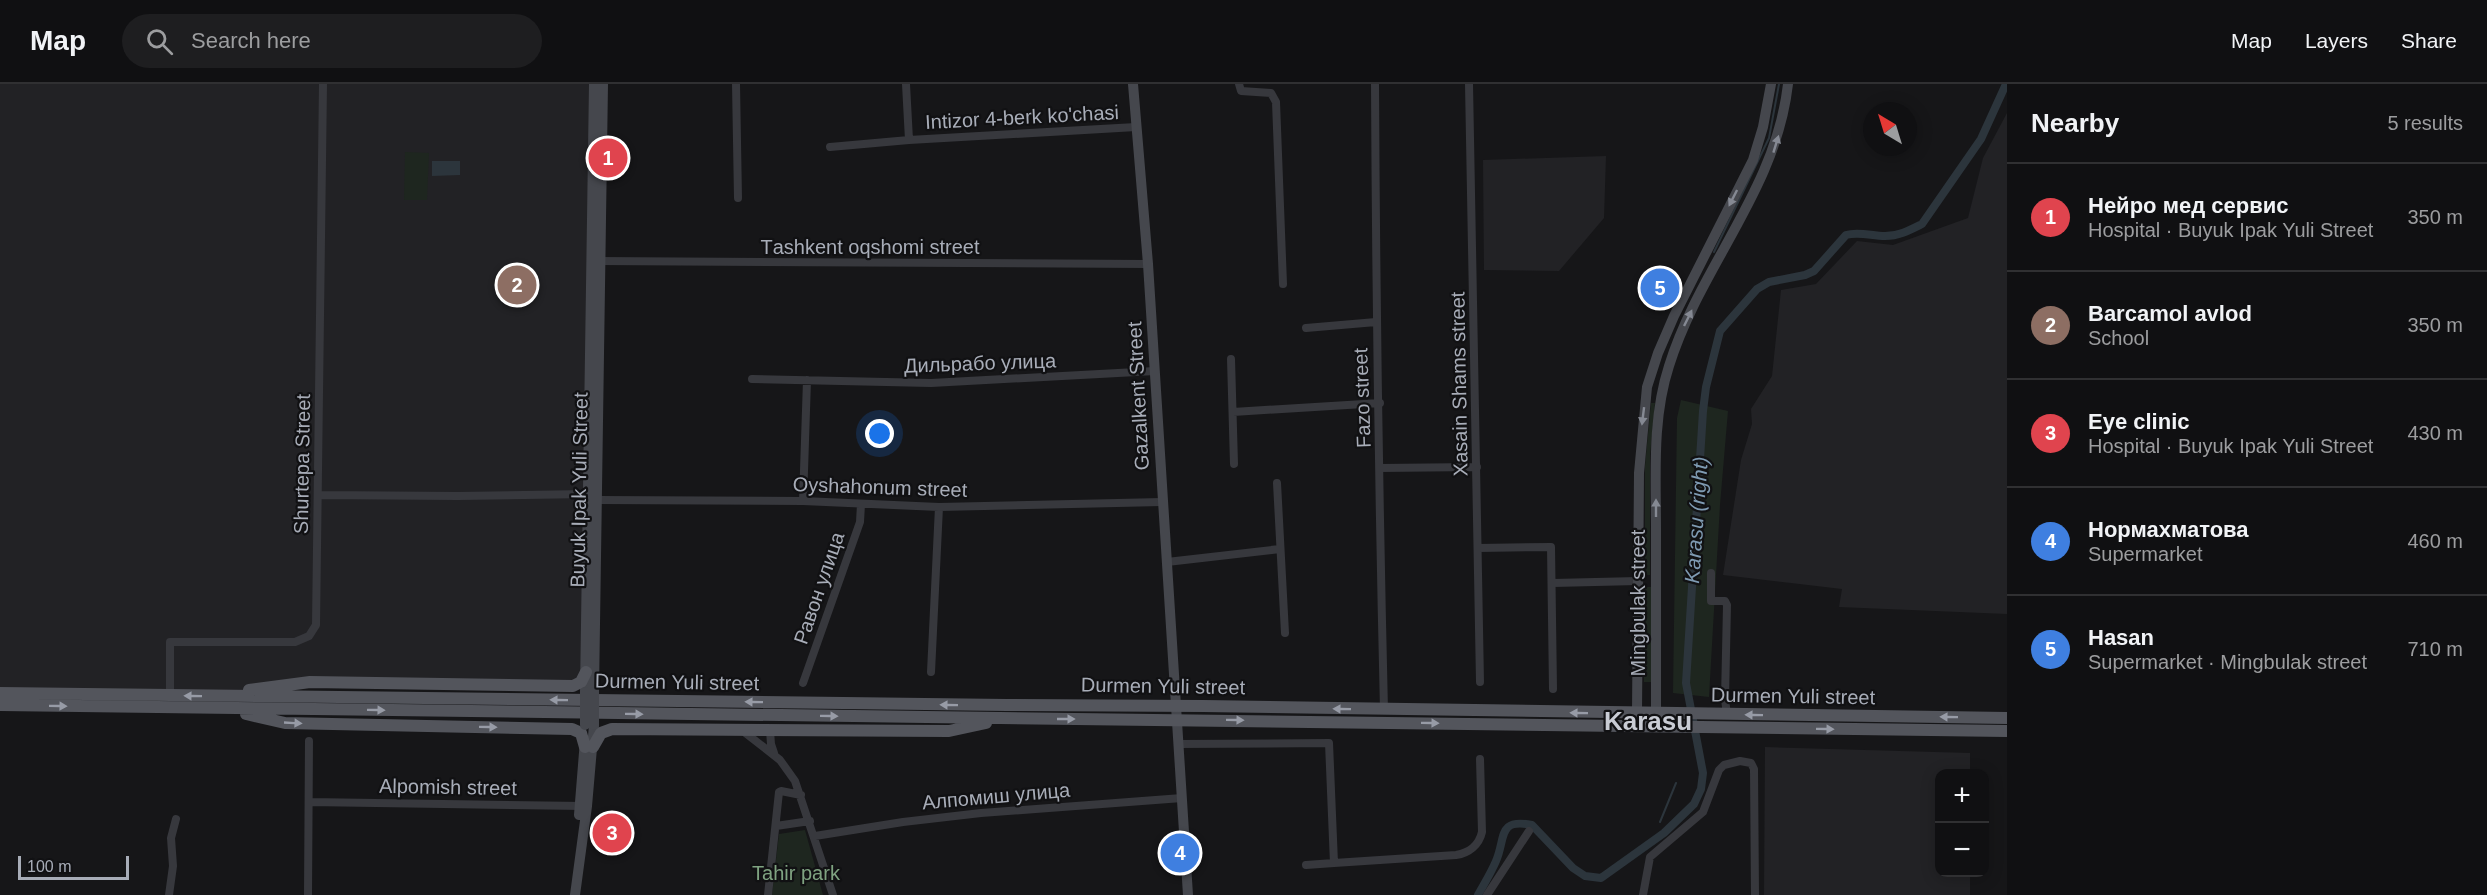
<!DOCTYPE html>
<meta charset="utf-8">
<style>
:root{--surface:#101012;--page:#1e1e20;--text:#f1f3f6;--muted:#9c9d9f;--line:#303032;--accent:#f2b134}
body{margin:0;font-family:Helvetica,sans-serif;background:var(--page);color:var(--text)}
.controls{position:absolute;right:18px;bottom:18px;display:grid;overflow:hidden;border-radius:12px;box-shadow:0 3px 15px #0003}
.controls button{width:54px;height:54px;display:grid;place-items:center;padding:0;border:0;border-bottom:2px solid var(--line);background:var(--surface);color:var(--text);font:30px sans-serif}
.compass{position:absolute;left:1863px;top:18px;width:54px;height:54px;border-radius:50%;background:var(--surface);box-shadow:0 3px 15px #0003;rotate:322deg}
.scale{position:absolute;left:18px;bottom:15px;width:111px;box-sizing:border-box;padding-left:6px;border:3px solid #a8adb8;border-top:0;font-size:16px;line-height:21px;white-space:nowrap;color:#a8adb8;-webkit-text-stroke:4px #111113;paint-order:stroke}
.you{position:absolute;left:880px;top:350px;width:21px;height:21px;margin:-15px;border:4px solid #fff;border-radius:50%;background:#1a73e8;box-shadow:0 0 0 9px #1a73e833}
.badge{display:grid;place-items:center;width:39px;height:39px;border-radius:50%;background:var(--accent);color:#fff;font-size:20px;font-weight:700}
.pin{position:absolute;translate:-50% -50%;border:3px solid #fff;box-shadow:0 2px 6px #0006}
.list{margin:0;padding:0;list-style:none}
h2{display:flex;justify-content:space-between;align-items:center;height:78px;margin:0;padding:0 24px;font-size:26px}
h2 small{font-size:20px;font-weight:400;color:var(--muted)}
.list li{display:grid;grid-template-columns:39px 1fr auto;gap:18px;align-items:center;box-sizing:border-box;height:108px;padding:0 24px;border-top:2px solid var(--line)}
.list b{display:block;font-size:22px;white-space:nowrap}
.list p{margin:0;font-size:20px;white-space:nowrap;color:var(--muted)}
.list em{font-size:20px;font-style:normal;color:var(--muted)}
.icon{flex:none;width:33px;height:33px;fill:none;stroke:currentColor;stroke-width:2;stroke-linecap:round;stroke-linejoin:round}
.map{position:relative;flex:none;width:2007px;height:811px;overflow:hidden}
header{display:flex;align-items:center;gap:36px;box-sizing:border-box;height:84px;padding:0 30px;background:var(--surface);border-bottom:2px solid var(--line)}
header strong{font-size:28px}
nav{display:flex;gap:33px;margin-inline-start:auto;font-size:21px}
.search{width:420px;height:54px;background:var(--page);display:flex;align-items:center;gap:15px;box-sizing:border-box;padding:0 21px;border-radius:33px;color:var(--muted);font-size:22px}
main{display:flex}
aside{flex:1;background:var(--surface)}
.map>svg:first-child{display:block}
.built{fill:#222225}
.green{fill:#1e261f}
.water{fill:#2c353c}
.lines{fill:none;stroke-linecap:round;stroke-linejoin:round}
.stream{stroke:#2c353c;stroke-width:2}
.canal{stroke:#2c353c;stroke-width:8}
.street{stroke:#37383d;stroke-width:8}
.secondary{stroke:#45474d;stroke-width:10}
.primary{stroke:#53555c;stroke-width:12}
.secondary-bridge{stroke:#45474d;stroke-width:10}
.oneway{fill:#858993}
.oneway2{fill:#979ba6}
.labels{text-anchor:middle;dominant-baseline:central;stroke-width:4.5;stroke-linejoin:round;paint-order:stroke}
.street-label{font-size:20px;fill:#a8adb8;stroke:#111113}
.park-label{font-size:20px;fill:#7fa381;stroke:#111113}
.water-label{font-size:21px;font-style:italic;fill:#7f9bb3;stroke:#111113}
.district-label{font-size:26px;font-weight:bold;fill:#c9ccd4;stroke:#111113}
</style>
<header>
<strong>Map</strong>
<div class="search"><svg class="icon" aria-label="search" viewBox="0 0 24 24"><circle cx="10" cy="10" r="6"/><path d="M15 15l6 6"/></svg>Search here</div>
<nav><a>Map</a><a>Layers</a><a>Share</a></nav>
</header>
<main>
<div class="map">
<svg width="2007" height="811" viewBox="0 0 2007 811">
<rect width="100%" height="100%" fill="#161618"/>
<!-- built -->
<path class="built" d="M0,0H594L581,598H310L215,612L0,609Z
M2007,29V530L1839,523L1842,505L1723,491L1741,376L1752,340L1751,325L1772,292L1781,206L1816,200L1857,157L1893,161L1968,134L1983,74Z
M1606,72L1604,134L1559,187L1484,186L1483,76Z
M1765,663L1970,669V689L1940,690V788L1970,789V811H1764Z"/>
<!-- green -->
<path class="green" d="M405,68L429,69L427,116H404Z
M1681,316L1728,327L1720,421L1709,613L1673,609L1677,334Z
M1651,319H1655L1650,371V491H1645V382Z
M1644,503H1651V598H1644Z
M805,746L823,811H772L779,750Z"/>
<!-- water -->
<path class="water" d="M432,77H460V91L432,92Z"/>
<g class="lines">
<!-- stream -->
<path class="stream" d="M1714,168L1769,54L1779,0
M1660,738L1676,699"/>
<!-- canal -->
<path class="canal" d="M1478,811C1484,800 1491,789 1496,777C1506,754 1497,734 1532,741L1573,784L1585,792L1601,794L1664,749L1694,720L1701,705L1703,689L1686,599L1703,327L1706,303L1720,247L1757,205L1769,198L1805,191L1814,187L1846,151C1858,147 1872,152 1885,152C1899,152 1910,146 1922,140L1981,55L2006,0"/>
<!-- street -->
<path class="street" d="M736,0L738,114
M906,0L909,56
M1239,0L1241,7L1271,9L1276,18L1283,200
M1375,0C1376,209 1379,417 1384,626
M1469,0L1480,598
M830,63L909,56L1136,43
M597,177L1148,180
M1306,244L1376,238
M1231,275L1234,380
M752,295L931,299L1155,287
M1233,328L1380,319
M1380,384L1477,383
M1277,399L1285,549
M318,411L458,412L588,410
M597,416L803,417L939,423L1162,418
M803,417L807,296
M1478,464L1551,463L1553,605
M1167,478L1280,465
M1711,489V517H1725L1727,521L1725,615L1727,631
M1553,499L1638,497
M931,588L939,423
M803,599L860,438L861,420
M170,613V558H295L309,552L316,541L323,0
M743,647L780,676L795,697L833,811
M770,647L771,660L774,669
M1178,660L1329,659L1334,779L1456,771C1469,769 1479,761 1482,748L1480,675
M309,718L584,722
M776,742L810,737
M815,752L903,738L981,729L1182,714
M1306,781L1334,779
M169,811L173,782L171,754L176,735
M308,811L309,657
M768,811L779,708L781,707L801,711
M1487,811L1529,747
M1643,811L1650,773L1703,728L1719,686L1724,681L1740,677L1751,679L1754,685L1755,811"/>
<!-- secondary -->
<path class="secondary" d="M1133,0L1148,180L1188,811
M585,608L594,0
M594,608L603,0
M1641,634L1637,629L1639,389L1647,303L1658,269L1674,232L1753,76L1763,43L1771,0
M1653,634L1656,630C1656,568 1656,506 1656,444C1656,390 1652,334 1669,282C1700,182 1776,107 1788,0
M579,731L585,656
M575,811L587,722L594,641"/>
<!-- primary -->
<path class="primary" d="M249,606L310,598L573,602L581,598L586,588
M0,609L1007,621L1203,622L2007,634
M0,621L2007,647
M246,630L285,639L572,645L581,649L585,663
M593,663L601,649L612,645L949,647L986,639"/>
<!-- secondary-bridge -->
<path class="secondary-bridge" d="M585,641V608
M594,641V608"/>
</g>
<!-- one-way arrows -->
<defs><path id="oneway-solid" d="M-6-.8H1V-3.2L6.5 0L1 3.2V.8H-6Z" transform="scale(1.5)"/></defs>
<g class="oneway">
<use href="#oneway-solid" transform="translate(1776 60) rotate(-73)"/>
<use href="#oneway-solid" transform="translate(1733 114) rotate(117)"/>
<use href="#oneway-solid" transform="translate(1688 234) rotate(-64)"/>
<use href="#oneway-solid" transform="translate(1643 332) rotate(97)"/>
<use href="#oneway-solid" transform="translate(1656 424) rotate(-90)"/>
</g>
<g class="oneway2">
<use href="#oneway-solid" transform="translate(193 612) rotate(-179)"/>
<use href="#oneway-solid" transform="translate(559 616) rotate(-179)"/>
<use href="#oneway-solid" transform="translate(754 618) rotate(-179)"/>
<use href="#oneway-solid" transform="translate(949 621) rotate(-179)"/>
<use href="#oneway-solid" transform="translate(58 622) rotate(1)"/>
<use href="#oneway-solid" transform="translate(1342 625) rotate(-179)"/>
<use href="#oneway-solid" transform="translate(376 626) rotate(1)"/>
<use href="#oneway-solid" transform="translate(1579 629) rotate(-179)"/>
<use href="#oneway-solid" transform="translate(634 630) rotate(1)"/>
<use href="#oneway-solid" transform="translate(1754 631) rotate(-179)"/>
<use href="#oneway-solid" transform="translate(829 632) rotate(1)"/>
<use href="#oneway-solid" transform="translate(1949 633) rotate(-179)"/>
<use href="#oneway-solid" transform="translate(1066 635)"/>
<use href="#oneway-solid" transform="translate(1235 636) rotate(1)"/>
<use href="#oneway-solid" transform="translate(293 639) rotate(3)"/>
<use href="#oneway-solid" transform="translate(1430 639) rotate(1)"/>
<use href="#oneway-solid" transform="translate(488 643) rotate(1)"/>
<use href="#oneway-solid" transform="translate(1825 645) rotate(1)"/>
</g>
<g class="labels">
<!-- street labels -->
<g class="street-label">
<text transform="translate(1022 33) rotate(-3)">Intizor 4-berk ko'chasi</text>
<text x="870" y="163">Tаshkent oqshomi street</text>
<text transform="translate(980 279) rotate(-2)">Дильрабо улица</text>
<text transform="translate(1459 300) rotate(-91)">Xasain Shams street</text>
<text transform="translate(1138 312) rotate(-93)">Gazalkent Street</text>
<text transform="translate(1362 314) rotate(-92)">Fazo street</text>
<text transform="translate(302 380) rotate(-89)">Shurtepa Street</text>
<text transform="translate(880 403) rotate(2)">Oyshahonum street</text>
<text transform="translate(579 406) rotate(-89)">Buyuk Ipak Yuli Street</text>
<text transform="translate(819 504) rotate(-71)">Равон улица</text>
<text transform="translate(1638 519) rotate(-90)">Mingbulak street</text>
<text transform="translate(677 598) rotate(1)">Durmen Yuli street</text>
<text transform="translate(1163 602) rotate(1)">Durmen Yuli street</text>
<text transform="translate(1793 612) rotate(1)">Durmen Yuli street</text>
<text transform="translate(448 703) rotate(1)">Alpomish street</text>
<text transform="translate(996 712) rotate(-5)">Алпомиш улица</text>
</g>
<!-- park labels -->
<g class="park-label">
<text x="796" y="789">Tahir park</text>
</g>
<!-- water labels -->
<g class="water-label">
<text transform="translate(1696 436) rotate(-86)">Karasu (right)</text>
</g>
<!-- district labels -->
<g class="district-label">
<text x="1648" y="637">Karasu</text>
</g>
</g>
</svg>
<div class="controls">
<button>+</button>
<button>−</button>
</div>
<svg class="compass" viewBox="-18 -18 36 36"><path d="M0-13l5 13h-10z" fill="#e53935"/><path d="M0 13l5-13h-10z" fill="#9c9d9f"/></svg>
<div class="scale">100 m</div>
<div class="you"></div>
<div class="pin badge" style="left:608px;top:74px;background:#e0444e">1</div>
<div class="pin badge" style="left:517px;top:201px;background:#8d6e63">2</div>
<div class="pin badge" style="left:612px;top:749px;background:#e0444e">3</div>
<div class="pin badge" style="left:1180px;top:769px;background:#3f7fe0">4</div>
<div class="pin badge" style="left:1660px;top:204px;background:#3f7fe0">5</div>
</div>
<aside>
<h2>Nearby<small>5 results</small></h2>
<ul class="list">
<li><span class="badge" style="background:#e0444e">1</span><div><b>Нейро мед сервис</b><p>Hospital · Buyuk Ipak Yuli Street</p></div><em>350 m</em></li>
<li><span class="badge" style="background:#8d6e63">2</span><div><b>Barcamol avlod</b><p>School</p></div><em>350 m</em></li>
<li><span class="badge" style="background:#e0444e">3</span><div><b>Eye clinic</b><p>Hospital · Buyuk Ipak Yuli Street</p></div><em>430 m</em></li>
<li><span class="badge" style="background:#3f7fe0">4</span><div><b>Нормахматова</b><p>Supermarket</p></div><em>460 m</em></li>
<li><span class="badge" style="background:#3f7fe0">5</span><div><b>Hasan</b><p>Supermarket · Mingbulak street</p></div><em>710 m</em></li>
</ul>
</aside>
</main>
